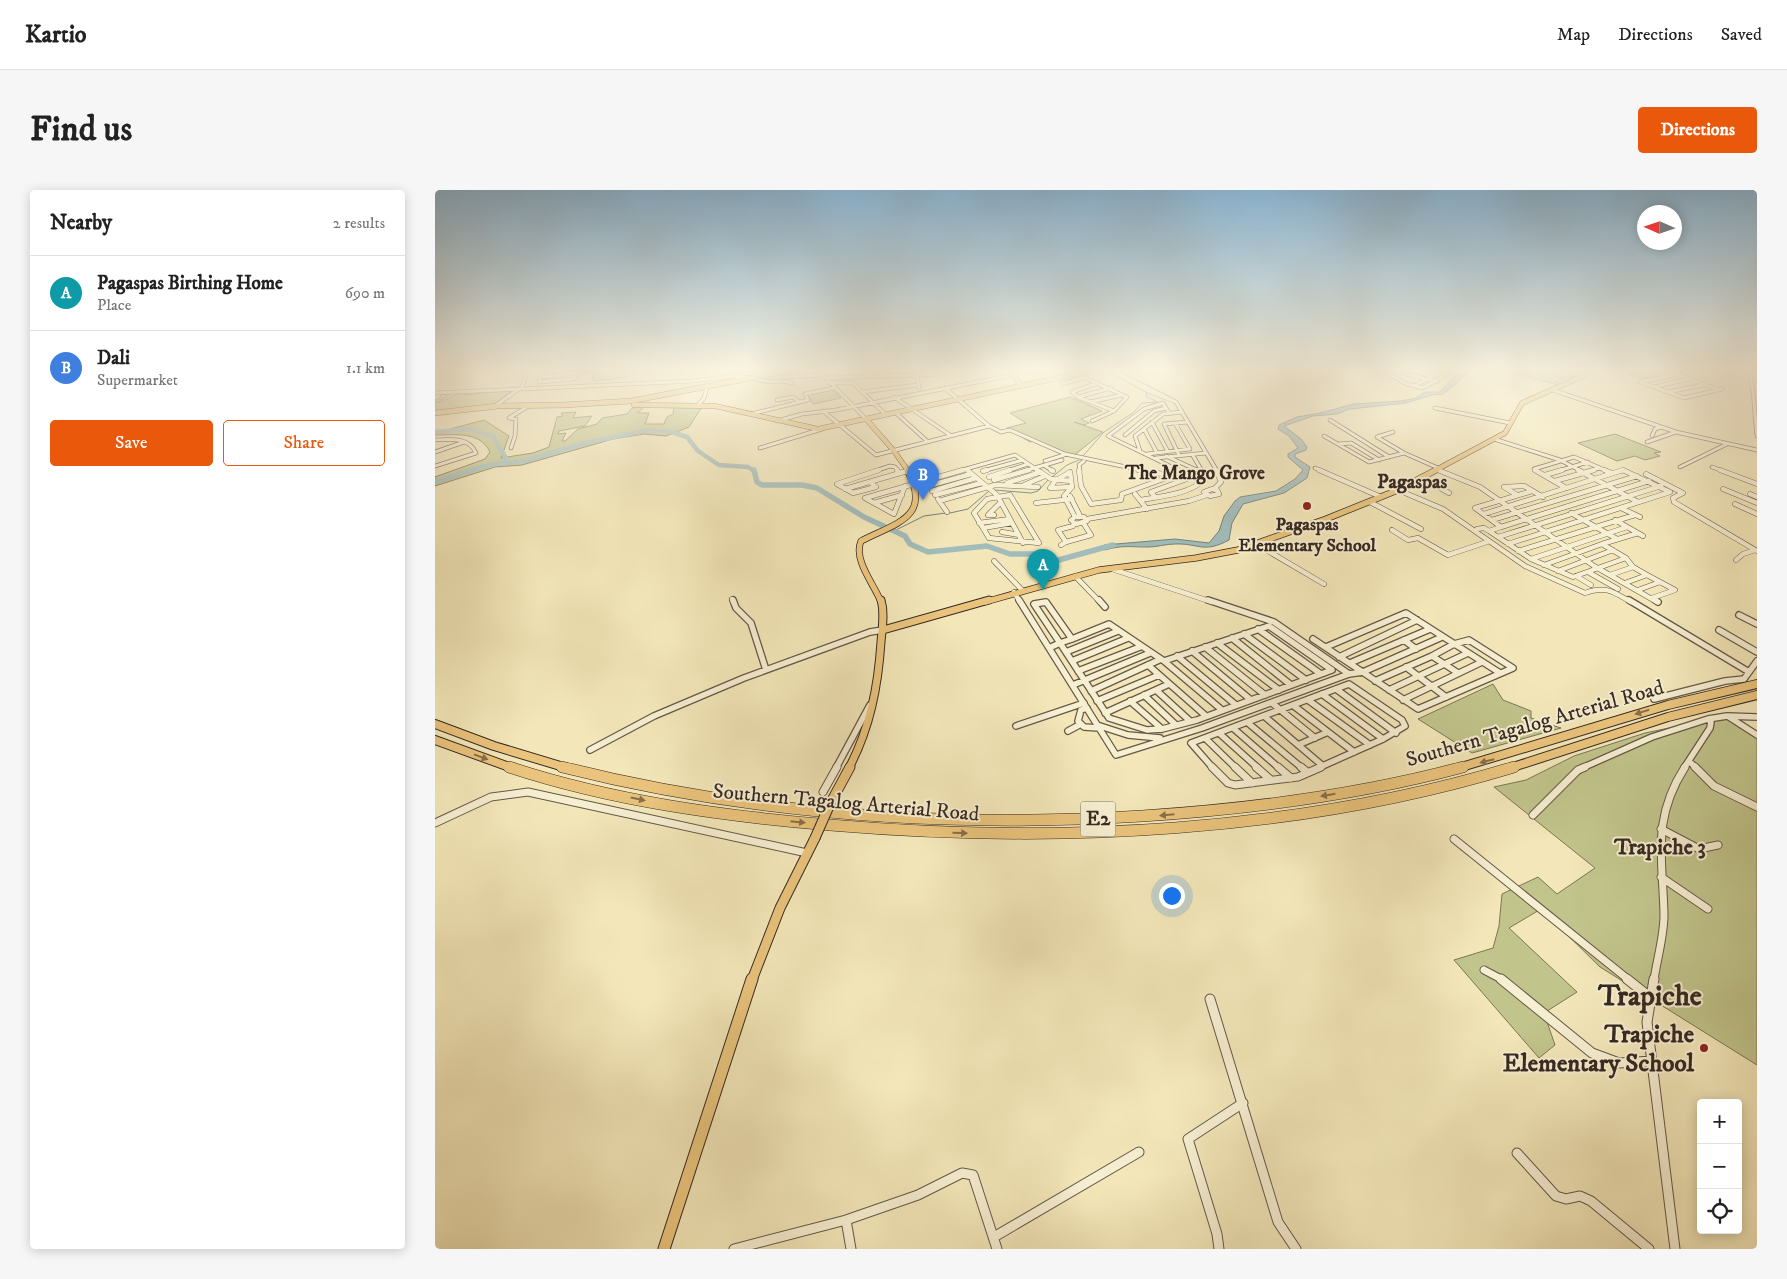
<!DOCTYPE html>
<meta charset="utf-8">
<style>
:root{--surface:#fff;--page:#f6f6f6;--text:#222;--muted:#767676;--line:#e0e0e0;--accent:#ea580c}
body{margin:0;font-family:"IM FELL DW Pica",serif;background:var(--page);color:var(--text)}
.controls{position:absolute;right:15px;bottom:15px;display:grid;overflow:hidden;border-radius:5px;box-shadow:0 2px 12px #0003}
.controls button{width:45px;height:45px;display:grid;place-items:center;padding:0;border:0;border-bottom:1px solid var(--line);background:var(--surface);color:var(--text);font:25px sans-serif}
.compass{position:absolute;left:1202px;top:15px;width:45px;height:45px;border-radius:50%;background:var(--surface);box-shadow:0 2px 12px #0003;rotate:273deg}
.you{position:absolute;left:736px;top:705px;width:18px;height:18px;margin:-12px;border:4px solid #fff;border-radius:50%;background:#1a73e8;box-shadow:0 0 0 8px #1a73e833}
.badge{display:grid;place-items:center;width:32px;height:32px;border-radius:50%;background:var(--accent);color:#fff;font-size:16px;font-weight:700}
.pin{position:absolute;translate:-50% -41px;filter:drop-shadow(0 1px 2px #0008)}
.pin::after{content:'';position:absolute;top:26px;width:18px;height:15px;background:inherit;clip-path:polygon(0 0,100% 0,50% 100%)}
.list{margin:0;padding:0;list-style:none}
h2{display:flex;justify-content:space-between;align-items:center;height:65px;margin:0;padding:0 20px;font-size:21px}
h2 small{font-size:16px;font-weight:400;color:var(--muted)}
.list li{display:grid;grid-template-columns:32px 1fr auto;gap:15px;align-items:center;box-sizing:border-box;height:75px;padding:0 20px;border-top:1px solid var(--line)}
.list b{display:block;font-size:19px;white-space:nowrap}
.list p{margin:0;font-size:16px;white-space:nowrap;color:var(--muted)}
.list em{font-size:16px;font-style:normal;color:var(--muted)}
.actions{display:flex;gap:10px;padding:15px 20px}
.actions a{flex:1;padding:11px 0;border:1px solid var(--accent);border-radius:5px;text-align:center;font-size:18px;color:var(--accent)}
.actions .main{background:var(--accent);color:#fff}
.icon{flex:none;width:28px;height:28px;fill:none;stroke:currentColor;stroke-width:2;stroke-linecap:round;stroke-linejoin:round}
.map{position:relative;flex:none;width:1322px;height:1059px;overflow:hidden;border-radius:5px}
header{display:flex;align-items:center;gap:30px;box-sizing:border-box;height:70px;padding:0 25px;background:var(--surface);border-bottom:1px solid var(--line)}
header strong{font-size:24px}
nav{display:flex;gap:28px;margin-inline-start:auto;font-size:18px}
.intro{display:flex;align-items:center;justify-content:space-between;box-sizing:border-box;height:120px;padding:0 30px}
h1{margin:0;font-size:35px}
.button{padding:12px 22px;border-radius:5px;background:var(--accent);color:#fff;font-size:18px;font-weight:700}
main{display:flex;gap:30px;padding:0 30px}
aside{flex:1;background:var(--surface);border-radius:5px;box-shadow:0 2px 12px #0003}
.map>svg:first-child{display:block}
.green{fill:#c1c48b;stroke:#7c7656}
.water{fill:#a1bcbb;stroke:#76817e}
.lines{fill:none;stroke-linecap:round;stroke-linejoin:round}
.stream{stroke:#76817e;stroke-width:1}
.river-far1{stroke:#a1bcbb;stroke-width:4.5}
.river{stroke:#a1bcbb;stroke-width:5.5}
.minor-far4-casing{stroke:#655848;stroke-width:4.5}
.minor-far3-casing{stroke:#655848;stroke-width:5.5}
.minor-far2-casing{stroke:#655848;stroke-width:8}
.minor-far1-casing{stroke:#655848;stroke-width:9}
.minor-casing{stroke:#655848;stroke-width:11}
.major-far4-casing{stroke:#362922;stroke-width:5.5}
.major-far3-casing{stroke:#362922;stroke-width:7}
.major-far2-casing{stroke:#362922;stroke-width:9}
.major-far1-casing{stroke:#362922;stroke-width:11}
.major-casing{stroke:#362922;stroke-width:13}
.highway-far2-casing{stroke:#362922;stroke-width:6}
.highway-far1-casing{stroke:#362922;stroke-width:10}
.highway-casing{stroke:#362922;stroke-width:12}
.minor-far4{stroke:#f7efd2;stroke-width:3}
.minor-far3{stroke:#f7efd2;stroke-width:4.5}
.minor-far2{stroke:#f7efd2;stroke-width:5.5}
.minor-far1{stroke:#f7efd2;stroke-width:7}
.minor{stroke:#f7efd2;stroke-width:9}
.major-far4{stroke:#eac47c;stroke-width:4.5}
.major-far3{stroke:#eac47c;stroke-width:5.5}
.major-far2{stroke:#eac47c;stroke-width:7}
.major-far1{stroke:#eac47c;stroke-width:9}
.major{stroke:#eac47c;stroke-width:11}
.highway-far2{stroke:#eac47c;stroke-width:5}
.highway-far1{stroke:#eac47c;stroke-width:8}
.highway{stroke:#eac47c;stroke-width:11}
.major-bridge-casing{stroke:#362922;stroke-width:11;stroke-linecap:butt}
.major-bridge{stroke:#eac47c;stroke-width:9}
.oneway{fill:#876f4a}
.poi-dot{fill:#8f2418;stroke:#f7efd2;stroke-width:2}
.labels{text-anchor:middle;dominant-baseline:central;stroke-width:4;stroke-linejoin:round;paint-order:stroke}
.far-poi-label{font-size:18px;font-weight:bold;fill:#362922;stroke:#f7efd2}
.far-neighbourhood-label{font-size:19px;font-weight:bold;fill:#362922;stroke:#f7efd2}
.far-quarter-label{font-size:20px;font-weight:bold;fill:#362922;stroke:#f7efd2}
.shield{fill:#f7efd2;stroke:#706457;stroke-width:1}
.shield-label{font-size:20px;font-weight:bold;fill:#362922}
.street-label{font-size:21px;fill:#362922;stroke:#f7efd2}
.neighbourhood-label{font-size:22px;font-weight:bold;fill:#362922;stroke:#f7efd2}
.near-poi-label{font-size:25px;font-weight:bold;fill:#362922;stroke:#f7efd2;text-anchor:end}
.near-quarter-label{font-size:29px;font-weight:bold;fill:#362922;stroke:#f7efd2}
</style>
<header>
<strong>Kartio</strong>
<nav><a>Map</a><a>Directions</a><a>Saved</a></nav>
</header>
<div class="intro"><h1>Find us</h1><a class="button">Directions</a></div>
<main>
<aside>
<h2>Nearby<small>2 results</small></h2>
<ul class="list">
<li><span class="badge" style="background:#0f9aa8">A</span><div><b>Pagaspas Birthing Home</b><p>Place</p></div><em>690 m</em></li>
<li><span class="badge" style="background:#3f7fe0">B</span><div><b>Dali</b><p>Supermarket</p></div><em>1.1 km</em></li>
</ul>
<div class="actions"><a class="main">Save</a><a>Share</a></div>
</aside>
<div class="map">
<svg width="1322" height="1059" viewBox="0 0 1322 1059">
<rect width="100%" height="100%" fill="#f3e7b9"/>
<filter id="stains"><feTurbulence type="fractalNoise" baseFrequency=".004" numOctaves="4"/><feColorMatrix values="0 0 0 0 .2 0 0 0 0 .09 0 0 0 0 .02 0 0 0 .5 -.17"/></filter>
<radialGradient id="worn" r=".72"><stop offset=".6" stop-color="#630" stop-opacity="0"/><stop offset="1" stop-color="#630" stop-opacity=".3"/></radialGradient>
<!-- green -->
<path class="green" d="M147,178H208L193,182L192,187L161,191L157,189L158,182L146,184Z
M1083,178L1092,180L1139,178L1143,179V185L1120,192L1125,194L1123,195L1064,179Z
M1168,178H1234L1238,180L1207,189L1179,179Z
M397,199L406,208L378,214L372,204Z
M78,200L58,215L0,221V210L5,208L6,203H18L1,213C11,212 19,203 30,202L29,205Z
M635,207L667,221L646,229L654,233L649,235L639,232L668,242L637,267L599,251L595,252L572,238L591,233L575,223Z
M209,217L202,223H214L210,234H229L232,227L238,224L239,217H267L254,237L231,246L209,244L178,249L87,275L60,277L0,296V287L50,269L55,262C45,241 21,245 0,245V243L49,230L74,246L66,268L98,263L114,257L122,227L128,226L126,223L141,222L138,228L157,226L150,236L124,241L123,244L131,243L127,251H130L143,239L162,234L167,228L192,224L197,218Z
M1180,244L1226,262L1219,263L1225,266L1210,270L1200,266L1182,271L1143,253Z
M1058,494L1068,510L1096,521V528L1126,538L1037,563L983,529Z
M1292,526L1322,544V875L1165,777L1106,719L1074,738L1142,802L1109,823L1120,855L1104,868L1019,770L1058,758L1064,736L1067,704L1103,687L1122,704L1160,678L1059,597L1091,590L1139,566L1210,543Z"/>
<!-- water -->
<path class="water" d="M1038,178H1043L1032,184L1008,204L997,205L971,213L915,219L902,224L878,226L849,236L866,249L872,257L871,260L860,264V267L875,277L872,288L849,303L808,314L797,333L794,350C768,364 764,353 740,354C731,354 722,357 713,357C695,357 687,355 670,360L669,355L740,349L774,353L784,341L789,326L800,311L805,307L841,301L860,289L868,280L853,267V264L863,258L854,246L843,239L844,235L862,227L885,223L919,214L966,211L981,208L990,202H1005L1018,187Z"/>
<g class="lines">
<!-- stream -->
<path class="stream" d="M713,194L717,198
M648,266L669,242L699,222L707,213L722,212L711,206L712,202
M617,287L632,275L644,270
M559,300L596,303L603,301L614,289
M515,323L533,319L554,301
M459,341L489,326L511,323"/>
<!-- river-far1 -->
<path class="river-far1" d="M0,242L34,239L58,246L72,270L69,274
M33,281L54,275L89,271L154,252L209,241H233L252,247L263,261L284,275L313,277L319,281"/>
<!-- river -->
<path class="river" d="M319,280L322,292L327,295H367L382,298L429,327L470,346L475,354L493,362L552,356L575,364H602L611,370L620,371L678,355
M0,292L37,280"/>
<defs>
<path id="minor-far4" d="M109,178L104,192L139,189L141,178
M381,178L431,229
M484,178L482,185L484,198
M542,178V180
M671,178L713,201L741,212L674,178
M713,178L719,179
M942,178L972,194L988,198L1022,178
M958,178L963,182L1002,192
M970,178L996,186
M1296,178L1297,185
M1314,178C1320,202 1319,222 1322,246
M108,180L122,178
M639,183L692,207L679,221L657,231
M1239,183L1284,200
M106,187L140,183
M350,187L388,185
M391,188L510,184
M323,189C333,195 346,188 357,193
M1205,192L1249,208L1287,199
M1205,192L1274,178
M395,193H418L451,225
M663,193L637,202L643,207L679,221
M627,194L648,188
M979,196L993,189L1006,178
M1219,197L1253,189
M87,199L258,191L298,186L318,188
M1118,200L1241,242L1322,260
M427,202L482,195
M1233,202L1268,195
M0,203L83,199
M459,207L515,245
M643,207L676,198
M342,210L358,207L364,212
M655,212L687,205
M741,212L782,281
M263,215L269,208L272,197
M60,216L87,197L94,178
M1000,218L1075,233
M388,221L441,265L554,236L510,198
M461,223L492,251
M734,223L728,213L709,219L673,246L745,281
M316,224L373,210L370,204L399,198
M895,230L954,267
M342,231L367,224L401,220L578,185
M717,232L732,260
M554,236L566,242L575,240L630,264L710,281
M709,239L721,261
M958,242L942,247L969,263
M690,245L719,221L731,218
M889,246L934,272L969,263L1003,278
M1217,246L1220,239L1226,237
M1059,249L1125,270L1146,281
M0,250C15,249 34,247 41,263L0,276
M1212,252L1241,242
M904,254L916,253L944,270
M76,258L80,246L81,229L74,228L95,215
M325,258L387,239
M705,261L700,246L728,224L747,222
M0,262L29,252
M712,264L755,259L740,233
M757,264L767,281
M744,265L729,234L753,232
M731,266L764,281
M721,268L771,263
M610,271L629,265
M610,276L618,281
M1245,277L1292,254
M1277,277L1288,281
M880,278L887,281
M531,279L533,281
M1001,279L1006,281
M1099,279L1139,267L1172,281
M1099,279L1103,281
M440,281L455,276L460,277L463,281
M524,281L580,265L604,281
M548,281L588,270
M572,281L593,274
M589,281L627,270
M645,281L644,275L649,271
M1123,281L1153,272
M1154,281L1165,278
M1185,281H1190"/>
<path id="minor-far3" d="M462,280L464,283
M532,280L562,305L588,353
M602,280L616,289L636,291
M616,280L618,281
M644,280L646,296L656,314L686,310L687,304L731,288L728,284L703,280
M743,280L768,292
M761,280L768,283
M884,280L946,307
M1003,280L1045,297L1159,376L1222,412
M1100,280L1131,298
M1143,280L1203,312
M1169,280L1177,283
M1285,280L1322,294
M548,281L552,280
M635,282L637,297L615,298L620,291Z
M1211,284L1248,303L1238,308L1239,312L1322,361
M1110,285L1127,280
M554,287L575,280
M986,287L1014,303
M559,290L594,280
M1120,291L1159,280
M435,292L441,297L418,303L402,294L444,280
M572,293L606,282
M589,295L610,286
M493,296L536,284
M637,297L629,306L640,327
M410,299L472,281
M777,299L782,300L784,304L775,306L769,302Z
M779,299L786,292L781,280
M1288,299L1322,313
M963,300L1008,319L1090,376L1150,403C1171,396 1177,401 1196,412
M497,301L541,288
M1097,301L1040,318L1066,337L1054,341L1096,369L1138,387L1191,368L1167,354L1203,343
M700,304L712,319
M1315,304L1322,307
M500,305L547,293
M575,305L604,353L554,348L539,323L552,309Z
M1082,305L1069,297L1089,296L1108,307
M635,306L645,326
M720,307L716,302L757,287
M430,308L528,280
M430,308L459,324L470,296
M503,309L512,322
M705,310C728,306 752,305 771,289L766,280
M504,311L560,295L603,297
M935,312L986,339
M439,313L467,305
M601,313L637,309
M1300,314L1322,324
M1186,318L1205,327
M1136,323L1182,349
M1049,324L1188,280L1235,302L1073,354
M559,325H553L566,312
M640,327H649L652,331L641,334L636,330Z
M652,329L754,311L772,305
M1057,330L1202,286
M1180,330L1208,346
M544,333L575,329
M1066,337L1214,291
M548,338L577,333
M1042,339L1049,338L1054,341
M957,340L973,350L983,348L1013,365L1052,352
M567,342L584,345
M1063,347L1226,296
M631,352L656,345L649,334
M821,354L889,394
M626,355L631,352L623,340L638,336L639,333
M1083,361L1200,325
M1096,369L1192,337
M1301,370L1308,364L1320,360
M559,371L587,400
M1109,375L1167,354
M677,379L777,412
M1123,381L1178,360
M1153,382L1183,399
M1175,385L1198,377
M1212,385L1240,400L1217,408
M640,386L665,412
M1141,386L1156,395
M1190,393L1212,385L1198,377L1191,368
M1203,400L1225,392
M579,402L585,412
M297,409L298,412"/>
<path id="minor-far2" d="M298,410L301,418L316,433L331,480
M584,410L681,565L767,538L914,484L928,482L1007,447
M664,410L670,417
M773,410L839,432L914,484
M1194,410L1314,482
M1220,410L1223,412
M1304,425L1322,434
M823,439L886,484
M1284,440L1322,462
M809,444L871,490
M797,448L856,495
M878,449L983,519L1078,478L1034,450L1019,454L997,466L1023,483
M969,450L981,459
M625,453L674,528L712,540L727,539L762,530L897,480L834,436L729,471L674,434L637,449
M625,453L599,414L611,412L637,449
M625,453L637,449
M782,453L844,500
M770,457L830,505
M891,457L971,423L1065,483
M614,458L625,453
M757,461L816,510
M631,462L683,441
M742,466L801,515
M904,467L982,430
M637,471L693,448
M729,471L787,520
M915,473L995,439
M713,475L771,526
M971,477L1011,507
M643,481L705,457
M940,491L997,466
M638,495L715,463
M901,499L961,543
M721,500L755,531
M954,500L1033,463
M656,501L724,470
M887,504L948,549
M709,505L741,535
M1219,509L1290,491L1309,489L1322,471
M873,510L935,555
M968,510L1047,472
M662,511L724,485
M695,511L727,539
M837,513L880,548
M859,516L919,562
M652,518L646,520L643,531L649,537L664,538
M670,523L734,494
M829,526L888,576
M1294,527L1322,545
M813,533L867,578
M662,535L693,545L725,548
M581,536L649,513
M798,538L844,578
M633,541L646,534
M784,543L823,578
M770,548L801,578
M863,555L893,542
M155,560L219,526L309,488L435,442L448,440
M1254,571L1261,578
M401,578L435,515
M778,578L756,553L914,494L967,530L970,536L948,549L883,578
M1147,578L1217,547L1273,529
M1249,578L1275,538L1276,532L1273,529L1292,526L1322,527"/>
<path id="minor-far1" d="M777,577L793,593L800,595L863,587L886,577
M800,577L817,593
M821,577L836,590
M843,577L856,588
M866,577L872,582
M1260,577L1279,596L1322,617
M388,602L402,577
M1098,625L1143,580L1150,577
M0,633L56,607L93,602L372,663
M1226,639L1264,659L1283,655
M1019,649L1194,790
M1226,687L1273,719
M1049,780L1068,790
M1219,790C1222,769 1229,746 1229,725C1228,668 1216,630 1250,577"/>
<path id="minor" d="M1066,789L1157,863L1184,873L1217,871
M1192,789L1216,808
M1219,789L1212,832L1240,1059
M775,809L843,1032L861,1059
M1082,963L1121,1006L1131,1009L1145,1006L1156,1011L1214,1059
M411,1030L416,1059
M559,1047L704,962
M299,1059L411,1030L483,1005L527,983L538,985L562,1059
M784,1059L782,1044L753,949L808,913"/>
<path id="major-far4" d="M575,178L585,195
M199,215L280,216L383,239L670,178
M431,229L459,261L473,281
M999,281L1070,243L1087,213L1146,187L1153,182L1152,178"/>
<path id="major-far3" d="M446,412C439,394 418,370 426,351C461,333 498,327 472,280
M550,412L664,380L761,368L803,360L891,329L963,300L1001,280"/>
<path id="major-far2" d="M448,440L554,410
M414,578C435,538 443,497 446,452C447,439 450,423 446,410"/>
<path id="major-far1" d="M395,614L415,577
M317,790L345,718L380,648"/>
<path id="major" d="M229,1059L317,789"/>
<path id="highway-far2" d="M128,215L196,211L368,178
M0,223L63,216L134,215"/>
<path id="highway-far1" d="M0,534L59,556L132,578
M0,550L77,578
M1023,578L1233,515L1322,494
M1075,578L1233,527L1322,505"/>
<path id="highway" d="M74,577C177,611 287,626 395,635C620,654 862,643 1079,577
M127,577C317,625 512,638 707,626C815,619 924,605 1028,577"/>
</defs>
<!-- minor-far4 casing -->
<use href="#minor-far4" class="minor-far4-casing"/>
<!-- minor-far3 casing -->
<use href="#minor-far3" class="minor-far3-casing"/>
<!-- minor-far2 casing -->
<use href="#minor-far2" class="minor-far2-casing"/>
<!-- minor-far1 casing -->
<use href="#minor-far1" class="minor-far1-casing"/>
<!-- minor casing -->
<use href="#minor" class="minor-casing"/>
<!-- major-far4 casing -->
<use href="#major-far4" class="major-far4-casing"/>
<!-- major-far3 casing -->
<use href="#major-far3" class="major-far3-casing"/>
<!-- major-far2 casing -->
<use href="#major-far2" class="major-far2-casing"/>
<!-- major-far1 casing -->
<use href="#major-far1" class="major-far1-casing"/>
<!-- major casing -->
<use href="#major" class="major-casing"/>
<!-- highway-far2 casing -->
<use href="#highway-far2" class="highway-far2-casing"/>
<!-- highway-far1 casing -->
<use href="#highway-far1" class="highway-far1-casing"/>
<!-- highway casing -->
<use href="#highway" class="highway-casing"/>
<!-- minor-far4 -->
<use href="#minor-far4" class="minor-far4"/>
<!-- minor-far3 -->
<use href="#minor-far3" class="minor-far3"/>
<!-- minor-far2 -->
<use href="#minor-far2" class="minor-far2"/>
<!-- minor-far1 -->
<use href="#minor-far1" class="minor-far1"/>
<!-- minor -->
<use href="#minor" class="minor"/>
<!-- major-far4 -->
<use href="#major-far4" class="major-far4"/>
<!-- major-far3 -->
<use href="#major-far3" class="major-far3"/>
<!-- major-far2 -->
<use href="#major-far2" class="major-far2"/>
<!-- major-far1 -->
<use href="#major-far1" class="major-far1"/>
<!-- major -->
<use href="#major" class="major"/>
<!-- highway-far2 -->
<use href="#highway-far2" class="highway-far2"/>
<!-- highway-far1 -->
<use href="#highway-far1" class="highway-far1"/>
<!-- highway -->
<use href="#highway" class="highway"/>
<defs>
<path id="major-bridge" d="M380,648L395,614"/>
</defs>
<!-- major-bridge casing -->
<use href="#major-bridge" class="major-bridge-casing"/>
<!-- major-bridge -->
<use href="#major-bridge" class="major-bridge"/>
</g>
<!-- one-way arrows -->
<defs><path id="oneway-solid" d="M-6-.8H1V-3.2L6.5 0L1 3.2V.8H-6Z" transform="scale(1.25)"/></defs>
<g class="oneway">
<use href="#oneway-solid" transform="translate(1207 522) rotate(163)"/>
<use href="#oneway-solid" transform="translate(46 567) rotate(20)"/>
<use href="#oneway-solid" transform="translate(1052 571) rotate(166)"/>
<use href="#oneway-solid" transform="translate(893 605) rotate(171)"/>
<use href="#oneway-solid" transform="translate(203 609) rotate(12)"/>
<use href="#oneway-solid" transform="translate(732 625) rotate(175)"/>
<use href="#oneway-solid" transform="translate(363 632) rotate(6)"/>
<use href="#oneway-solid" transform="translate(525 643) rotate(2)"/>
</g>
<!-- sky -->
<linearGradient id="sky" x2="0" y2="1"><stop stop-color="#8bb7d6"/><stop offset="0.55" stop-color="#faf4e0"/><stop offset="1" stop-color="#faf4e0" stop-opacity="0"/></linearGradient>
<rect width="1322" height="326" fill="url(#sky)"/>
<!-- markers -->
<g class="poi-dot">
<circle cx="872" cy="316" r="5"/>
<circle cx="1269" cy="858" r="5"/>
</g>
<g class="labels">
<!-- far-poi labels -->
<g class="far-poi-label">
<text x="872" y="335">Pagaspas<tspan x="872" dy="21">Elementary School</tspan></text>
</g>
<!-- far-neighbourhood labels -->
<g class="far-neighbourhood-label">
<text x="760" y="283">The Mango Grove</text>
</g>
<!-- far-quarter labels -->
<g class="far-quarter-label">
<text x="977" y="292">Pagaspas</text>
</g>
<!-- shield labels -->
<rect class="shield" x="645.5" y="611.5" width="35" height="35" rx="4"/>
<g class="shield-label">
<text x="663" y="629">E2</text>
</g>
<!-- street labels -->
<g class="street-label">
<text transform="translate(1100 534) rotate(-16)">Southern Tagalog Arterial Road</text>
<text transform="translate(411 613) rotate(5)">Southern Tagalog Arterial Road</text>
</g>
<!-- neighbourhood labels -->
<g class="neighbourhood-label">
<text x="1225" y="657">Trapiche 3</text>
</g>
<!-- near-poi labels -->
<g class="near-poi-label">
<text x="1259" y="844">Trapiche<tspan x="1259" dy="29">Elementary School</tspan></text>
</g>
<!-- near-quarter labels -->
<g class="near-quarter-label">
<text x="1215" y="807">Trapiche</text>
</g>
</g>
<rect width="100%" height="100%" filter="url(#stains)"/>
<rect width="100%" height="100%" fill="url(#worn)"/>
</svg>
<div class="controls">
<button>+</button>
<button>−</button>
<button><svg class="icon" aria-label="locate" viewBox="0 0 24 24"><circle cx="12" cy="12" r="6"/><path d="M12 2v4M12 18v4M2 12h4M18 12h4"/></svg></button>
</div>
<svg class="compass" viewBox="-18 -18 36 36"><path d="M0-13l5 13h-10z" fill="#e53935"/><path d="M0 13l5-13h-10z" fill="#767676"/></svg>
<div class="you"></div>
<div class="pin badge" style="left:608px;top:400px;background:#0f9aa8">A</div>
<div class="pin badge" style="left:488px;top:310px;background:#3f7fe0">B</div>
</div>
</main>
